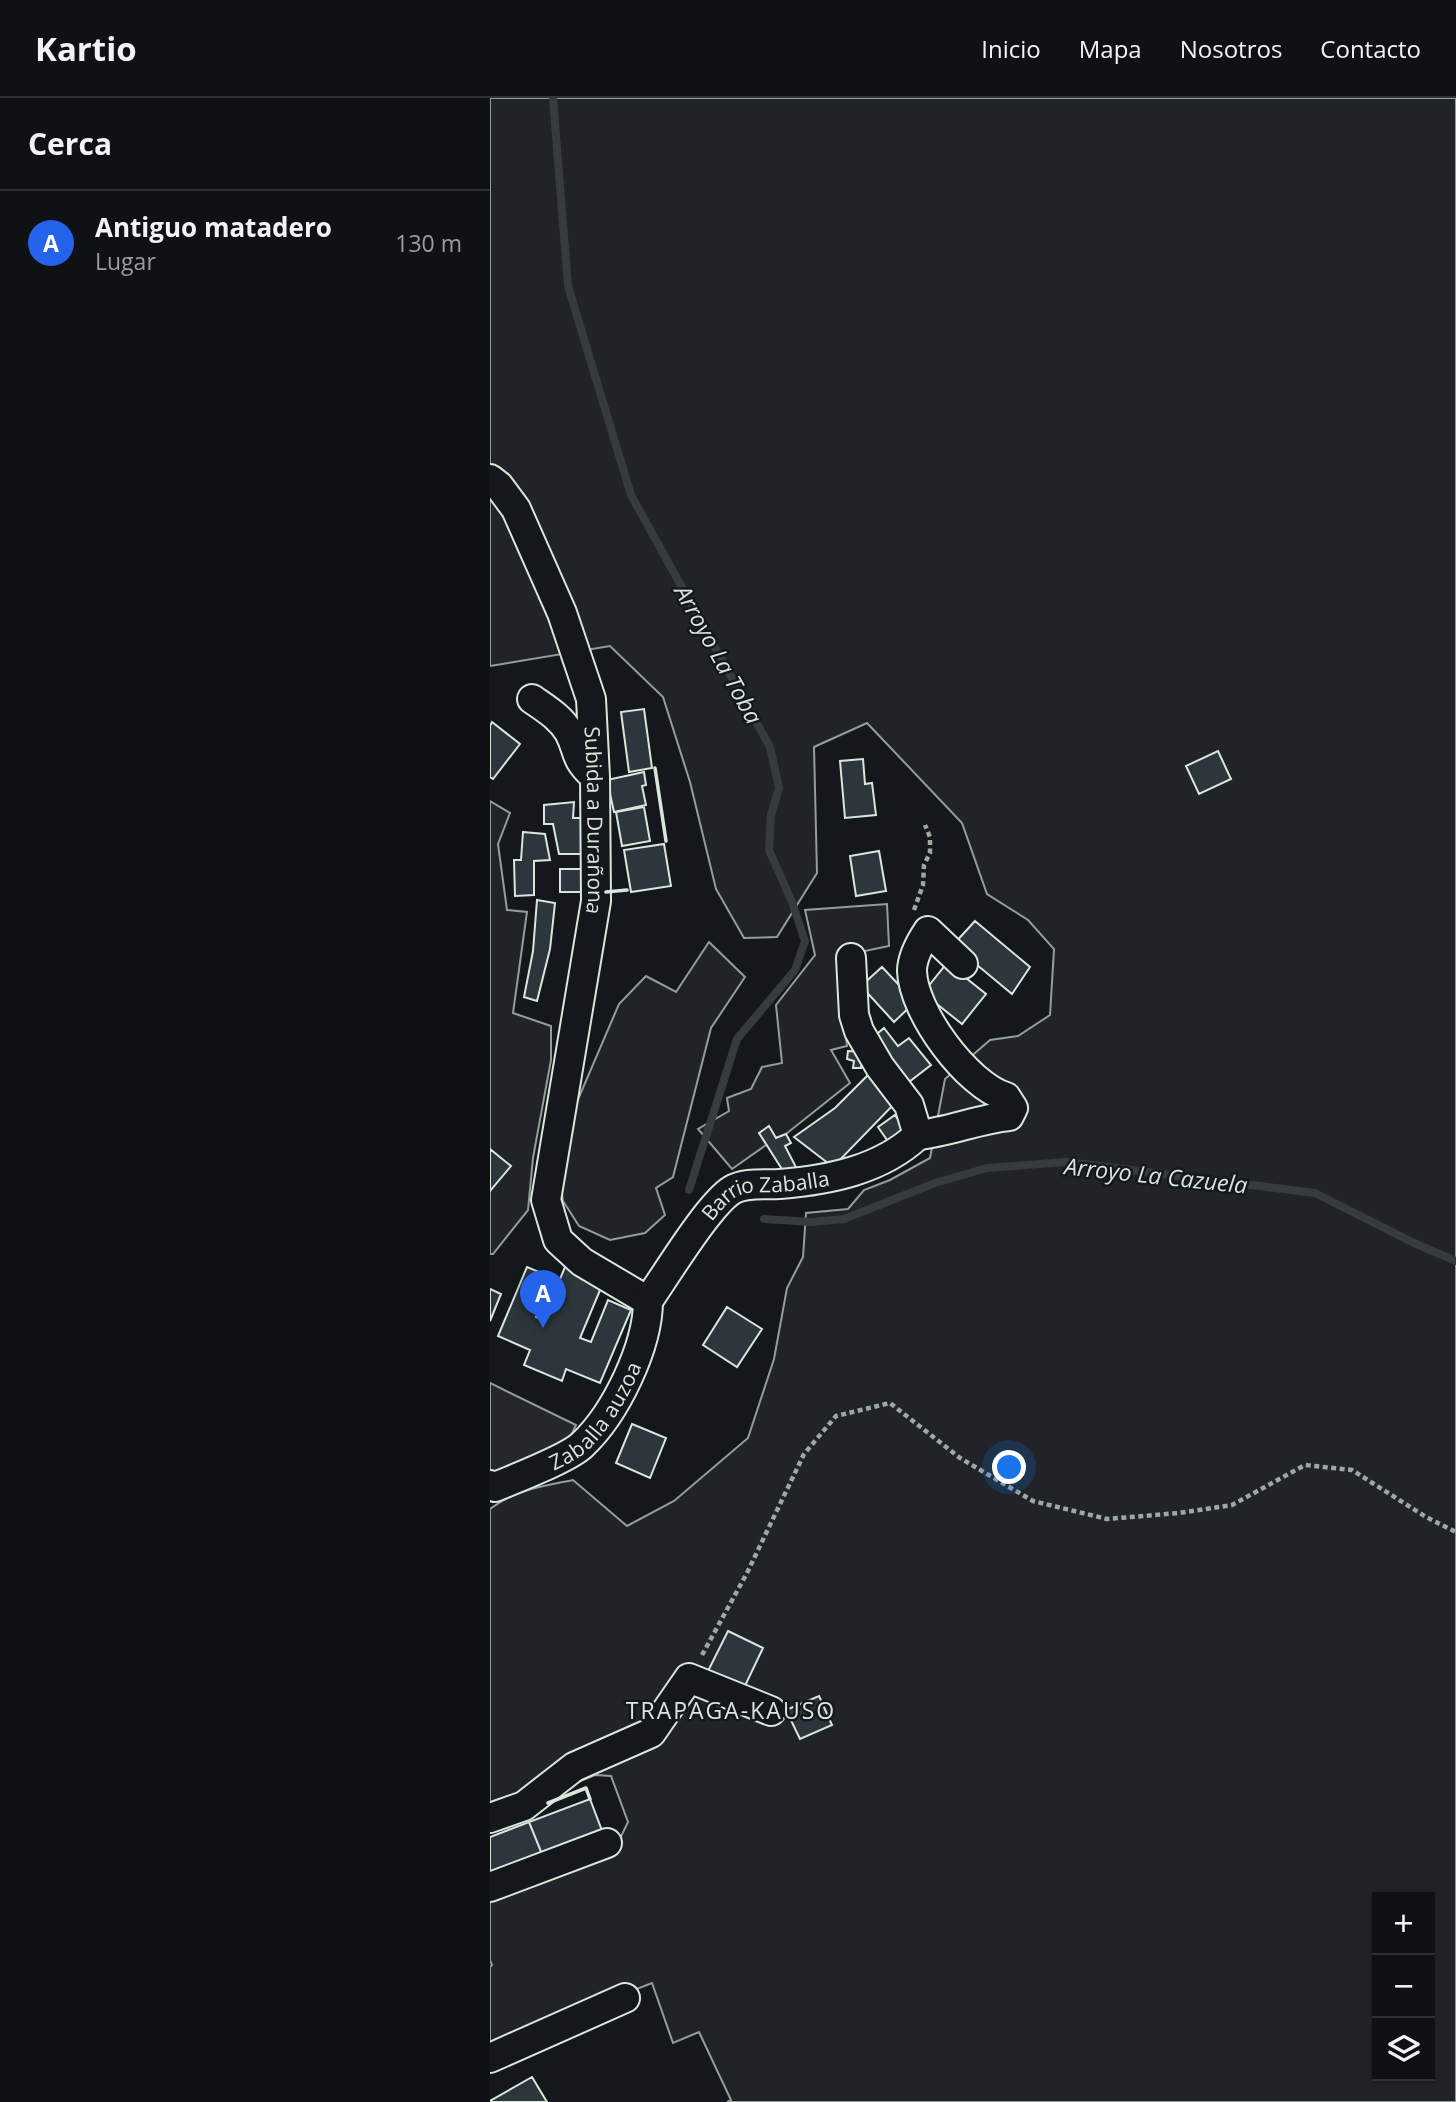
<!DOCTYPE html>
<html lang="es">
<meta charset="utf-8">
<style>
:root{--surface:#0f1215;--page:#181b1e;--text:#f1f3f6;--muted:#9b9ea0;--line:#2f3234;--accent:#2563eb}
body{margin:0;font-family:"Open Sans",sans-serif;background:var(--page);color:var(--text)}
.controls{position:absolute;right:21px;bottom:21px;display:grid;overflow:hidden;border-radius:0px;box-shadow:0 2px 5px #0004}
.controls button{width:63px;height:63px;display:grid;place-items:center;padding:0;border:0;border-bottom:2px solid var(--line);background:var(--surface);color:var(--text);font:35px sans-serif}
.you{position:absolute;left:520px;top:1370px;width:24px;height:24px;margin:-18px;border:5px solid #fff;border-radius:50%;background:#1a73e8;box-shadow:0 0 0 10px #1a73e833}
.badge{display:grid;place-items:center;width:46px;height:46px;border-radius:50%;background:var(--accent);color:#fff;font-size:23px;font-weight:700}
.pin{position:absolute;translate:-50% -58px;filter:drop-shadow(0 2px 4px #0008)}
.pin::after{content:'';position:absolute;top:37px;width:24px;height:21px;background:inherit;clip-path:polygon(0 0,100% 0,50% 100%)}
.list{margin:0;padding:0;list-style:none}
h2{display:flex;justify-content:space-between;align-items:center;height:91px;margin:0;padding:0 28px;font-size:30px}
h2 small{font-size:23px;font-weight:400;color:var(--muted)}
.list li{display:grid;grid-template-columns:46px 1fr auto;gap:21px;align-items:center;box-sizing:border-box;height:105px;padding:0 28px;border-top:2px solid var(--line)}
.list b{display:block;font-size:26px;white-space:nowrap}
.list p{margin:0;font-size:23px;white-space:nowrap;color:var(--muted)}
.list em{font-size:23px;font-style:normal;color:var(--muted)}
.icon{flex:none;width:38px;height:38px;fill:none;stroke:currentColor;stroke-width:2;stroke-linecap:round;stroke-linejoin:round}
.map{position:relative;flex:none;width:966px;height:2004px;overflow:hidden}
header{display:flex;align-items:center;gap:42px;box-sizing:border-box;height:98px;padding:0 35px;background:var(--surface);border-bottom:2px solid var(--line)}
header strong{font-size:33px}
nav{display:flex;gap:38px;margin-inline-start:auto;font-size:24px}
main{display:flex}
aside{flex:1;background:var(--surface)}
.map>svg:first-child{display:block}
.green{fill:#202428;stroke:#939e99;stroke-width:2;fill-rule:evenodd}
.parking{fill:#24282b;stroke:#939e99;stroke-width:2}
.lines{fill:none;stroke-linecap:round;stroke-linejoin:round}
.stream{stroke:#363b3e;stroke-width:8}
.building{fill:#2c363c;stroke:#d8e6dc;stroke-width:2}
.minor-casing{stroke:#d8e6dc;stroke-width:32}
.path{stroke:#9da8a2;stroke-width:4.5;stroke-dasharray:5 3.5;stroke-linecap:butt}
.minor{stroke:#14181c;stroke-width:28}
.wall{stroke:#d8e6dc;stroke-width:3.5}
.labels{text-anchor:middle;dominant-baseline:central;stroke-width:5;stroke-linejoin:round;paint-order:stroke}
.street-label{font-size:21px;fill:#d8e6dc;stroke:#14181c}
.water-label{font-size:23px;font-style:italic;fill:#d8e6dc;stroke:#14181c}
.neighbourhood-label{font-size:23px;letter-spacing:2px;fill:#d8e6dc;stroke:#14181c}
</style>
<header>
<strong>Kartio</strong>
<nav><a>Inicio</a><a>Mapa</a><a>Nosotros</a><a>Contacto</a></nav>
</header>
<main>
<aside>
<h2>Cerca<small></small></h2>
<ul class="list">
<li><span class="badge">A</span><div><b>Antiguo matadero</b><p>Lugar</p></div><em>130 m</em></li>
</ul>
</aside>
<div class="map">
<svg width="966" height="2004" viewBox="0 0 966 2004">
<rect width="100%" height="100%" fill="#14181c"/>
<!-- green -->
<path class="green" d="M0,0H966V2004H237L241,2002L209,1934L183,1945L162,1885L0,1948V1869L2,1867L0,1862V1799L126,1749L138,1724L121,1678L105,1677L36,1706L0,1711V1411C24,1392 54,1388 83,1382L137,1428L184,1403L258,1340L284,1261L297,1190L313,1159L316,1115L358,1111L374,1092L400,1082L440,1060L455,981L500,942L528,938L560,917L564,851L538,822L497,796L472,725L377,625L324,649L327,775L287,839L254,840L226,791L200,684L173,599L120,548L0,568ZM887,1799H940V1978H887Z
M0,703L20,715L8,746L17,812L37,814L23,915L61,928V962L43,1060L38,1112L3,1156H0Z
M397,806L399,848L351,858L353,913L357,948L341,952L360,985L296,1036L286,1040L242,1071L208,1031L239,1013L237,1000L261,991L272,969L292,965L286,907L325,857L315,812Z
M219,844L255,879L221,930L183,1079L166,1090L175,1117L155,1135L120,1142L89,1128L73,1103L68,1073L80,1020L129,906L156,878L186,894Z"/>
<!-- parking -->
<path class="parking" d="M0,1285L86,1327L78,1344L47,1355L7,1380L0,1377Z"/>
<g class="lines">
<!-- stream -->
<path class="stream" d="M63,0L78,188L141,397L280,649L289,690L281,717L279,752L302,804L315,843L305,872L247,941L199,1092
M274,1121L322,1124L354,1121L445,1085L497,1070L577,1064L825,1095L924,1145L966,1163"/>
</g>
<!-- building -->
<path class="building" d="M154,611L162,670L139,674L131,614Z
M2,624L30,646L3,681L0,679V628Z
M728,653L741,681L709,696L696,668Z
M373,661L375,686L382,685L386,717L355,720L350,663Z
M154,674L156,687L152,688L156,707L124,714L117,682Z
M84,704L83,720H93V756H69L63,726H54V707Z
M154,709L160,743L132,748L126,714Z
M33,734L55,736L60,762L44,763V797L25,798L24,762H31Z
M174,746L181,788L141,794L134,752Z
M389,753L396,793L366,798L360,758Z
M70,771H92V794H70Z
M47,802L65,805L60,851L47,903L34,899L43,853Z
M485,823L540,869L522,896L463,847Z
M457,865L496,896L472,926L433,895Z
M392,869L425,904L404,924L371,888Z
M394,930L408,948L419,940L441,967L415,987L380,942Z
M358,953L373,954L371,970H363L364,963L357,961Z
M383,972L408,1002L343,1069L304,1039L345,1010Z
M405,1017L419,1037L402,1049L388,1029Z
M279,1028L286,1040L296,1036L301,1045L295,1048L309,1075L295,1076L269,1035Z
M0,1051L21,1068L0,1093Z
M37,1169L63,1180L46,1219L53,1222L75,1169L113,1185L90,1240L101,1244L118,1202L141,1212L110,1285L76,1271L72,1283L34,1267L40,1252L8,1238Z
M0,1191L11,1196L0,1223Z
M237,1209L272,1231L247,1269L213,1247Z
M142,1326L176,1340L160,1380L126,1365Z
M238,1533L273,1550L253,1592L217,1575Z
M329,1598L342,1627L310,1641L296,1612Z
M100,1701L114,1738L54,1761L39,1724Z
M39,1724L54,1761L0,1782V1739Z
M42,1979L57,2004H0V2003Z"/>
<g class="lines">
<defs>
<g id="minor">
<path id="s1" d="M0,381L9,388L26,411L72,515L101,601L105,679L106,803L56,1102L68,1142L92,1164L158,1203"/>
<path d="M42,601C56,611 70,619 79,634C89,653 84,660 103,677"/>
<path d="M428,1037C459,1034 488,1021 519,1018L523,1010L516,999C477,987 423,914 422,873C422,859 430,845 438,833L473,866"/>
<path id="s2" d="M158,1203C176,1177 219,1106 242,1092C255,1084 275,1087 290,1086C339,1082 391,1072 428,1037L419,1007L390,969L369,933L364,917L361,860"/>
<path id="s3" d="M0,1387L5,1389C26,1380 77,1361 92,1347C126,1315 158,1248 158,1203"/>
<path d="M0,1720L34,1708L84,1669L161,1635L199,1580L281,1613"/>
<path d="M0,1789L117,1745"/>
<path d="M0,1960L135,1900"/>
</g>
</defs>
<!-- minor casing -->
<use href="#minor" class="minor-casing"/>
<!-- path -->
<path class="path" d="M424,812L433,787L434,767L440,755V739L435,727
M212,1557L257,1475L314,1356L346,1318L400,1305L470,1360L543,1403L617,1421L689,1415L742,1407L815,1367L862,1372L936,1419L966,1434"/>
<!-- minor -->
<use href="#minor" class="minor"/>
<!-- wall -->
<path class="wall" d="M165,670L176,743
M116,794L137,792
M58,1705L96,1690L100,1701"/>
</g>
<g class="labels">
<!-- street labels -->
<g class="street-label">
<text stroke="none"><textPath href="#s1" startOffset="366">Subida a Durañona</textPath></text>
<text stroke="none"><textPath href="#s2" startOffset="170">Barrio Zaballa</textPath></text>
<text stroke="none"><textPath href="#s3" startOffset="133">Zaballa auzoa</textPath></text>
</g>
<!-- water labels -->
<g class="water-label">
<text transform="translate(229 556) rotate(61)">Arroyo La Toba</text>
<text transform="translate(666 1077) rotate(6)">Arroyo La Cazuela</text>
</g>
<!-- neighbourhood labels -->
<g class="neighbourhood-label">
<text x="241" y="1612">TRAPAGA-KAUSO</text>
</g>
</g>
</svg>
<div class="controls">
<button>+</button>
<button>−</button>
<button><svg class="icon" aria-label="layers" viewBox="0 0 24 24"><path d="M12 4l9 5-9 5-9-5zM3 14l9 5 9-5"/></svg></button>
</div>
<div class="you"></div>
<div class="pin badge" style="left:53px;top:1230px">A</div>
</div>
</main>
